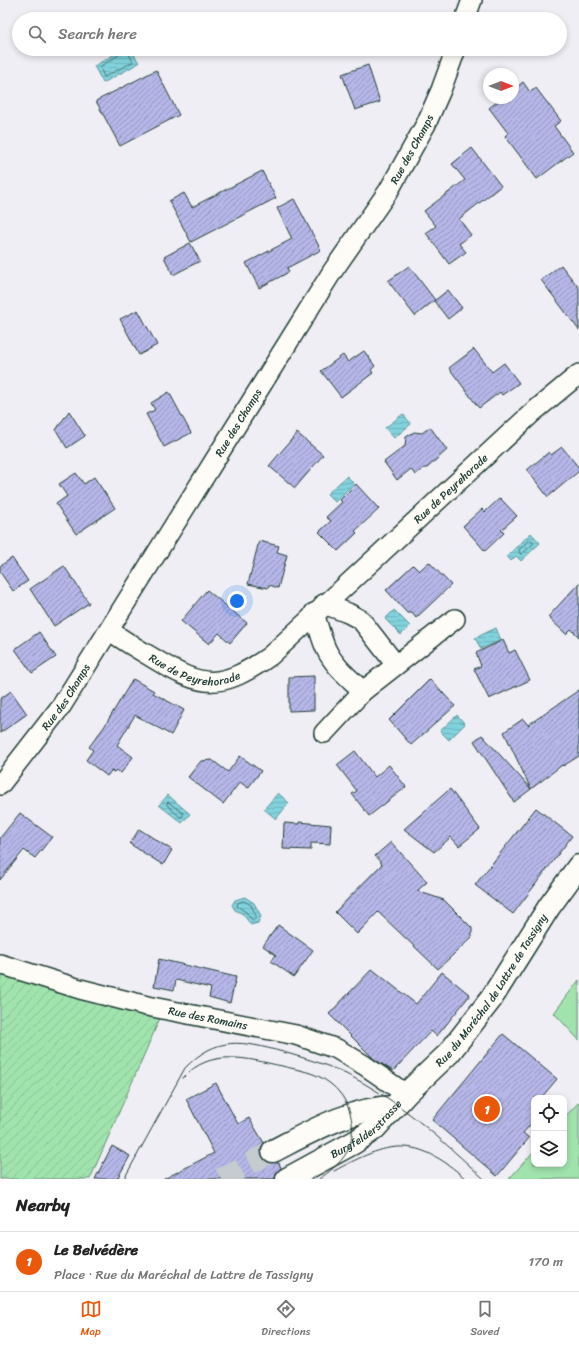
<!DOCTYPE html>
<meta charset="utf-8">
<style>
:root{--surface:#fff;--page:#f2f2f2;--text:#222;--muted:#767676;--line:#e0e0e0;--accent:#ea580c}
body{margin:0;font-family:Sriracha,sans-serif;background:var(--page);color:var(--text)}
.controls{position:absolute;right:12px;bottom:12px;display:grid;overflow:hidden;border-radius:8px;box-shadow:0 2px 6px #0003}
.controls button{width:36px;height:36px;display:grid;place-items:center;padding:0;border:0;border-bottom:1px solid var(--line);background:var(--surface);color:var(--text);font:20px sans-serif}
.compass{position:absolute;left:483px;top:68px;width:36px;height:36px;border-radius:50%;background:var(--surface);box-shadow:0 2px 6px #0003;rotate:90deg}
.you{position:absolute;left:237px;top:601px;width:14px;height:14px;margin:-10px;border:3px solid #fff;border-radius:50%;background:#1a73e8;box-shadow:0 0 0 6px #1a73e833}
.badge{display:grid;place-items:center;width:26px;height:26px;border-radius:50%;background:var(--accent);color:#fff;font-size:13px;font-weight:700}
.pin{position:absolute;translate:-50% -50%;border:2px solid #fff;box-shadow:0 1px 4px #0006}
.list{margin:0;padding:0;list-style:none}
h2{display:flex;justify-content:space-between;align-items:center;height:52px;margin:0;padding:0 16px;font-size:17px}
h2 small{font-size:13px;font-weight:400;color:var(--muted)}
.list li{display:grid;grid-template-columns:26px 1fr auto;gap:12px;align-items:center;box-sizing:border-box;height:60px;padding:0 16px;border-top:1px solid var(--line)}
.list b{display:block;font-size:15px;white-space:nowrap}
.list p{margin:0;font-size:13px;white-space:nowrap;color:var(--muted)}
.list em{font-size:13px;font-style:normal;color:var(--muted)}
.icon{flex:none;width:22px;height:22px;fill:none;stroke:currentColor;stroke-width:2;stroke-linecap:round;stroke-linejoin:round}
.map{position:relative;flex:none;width:579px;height:1179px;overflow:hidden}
.search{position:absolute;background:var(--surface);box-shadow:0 2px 6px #0003;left:12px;right:12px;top:12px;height:44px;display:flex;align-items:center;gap:10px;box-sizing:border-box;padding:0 14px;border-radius:22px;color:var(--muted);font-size:15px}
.sheet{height:112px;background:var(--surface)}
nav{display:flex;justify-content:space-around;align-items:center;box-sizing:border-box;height:56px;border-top:1px solid var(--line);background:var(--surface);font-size:11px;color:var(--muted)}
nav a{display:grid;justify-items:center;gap:2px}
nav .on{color:var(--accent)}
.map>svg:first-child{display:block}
.grass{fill:#a0e3ad;stroke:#609070}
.garden{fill:url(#garden-furrows);stroke:#609070}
.water{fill:url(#water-rules);stroke:#5a9699}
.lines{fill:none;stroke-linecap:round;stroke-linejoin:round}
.shore{stroke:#477978;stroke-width:1}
.building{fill:url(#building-hatch);stroke:#1f3d34}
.secondary-tunnel{stroke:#c5cbce;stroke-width:22;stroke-dasharray:22 11;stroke-linecap:butt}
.street-casing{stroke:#1f3d34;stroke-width:22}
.secondary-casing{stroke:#1f3d34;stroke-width:25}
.street{stroke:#fdfcf7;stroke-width:19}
.secondary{stroke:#fdfcf7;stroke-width:22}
.tram{stroke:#1f3d34;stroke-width:1}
.labels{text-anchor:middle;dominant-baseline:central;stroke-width:3;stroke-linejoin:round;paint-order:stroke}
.street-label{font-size:11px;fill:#1f3d34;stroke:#fdfcf7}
</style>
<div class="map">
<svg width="579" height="1179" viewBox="0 0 579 1179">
<defs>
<pattern id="garden-furrows" width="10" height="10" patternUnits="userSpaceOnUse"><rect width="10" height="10" fill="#a0e3ad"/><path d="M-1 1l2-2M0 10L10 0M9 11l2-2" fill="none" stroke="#89c495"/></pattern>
<pattern id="water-rules" width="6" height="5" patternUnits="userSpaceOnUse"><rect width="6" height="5" fill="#82d2dd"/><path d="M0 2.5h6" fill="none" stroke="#70b5be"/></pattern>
<pattern id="building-hatch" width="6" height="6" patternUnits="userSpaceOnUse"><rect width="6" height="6" fill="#b6b7e8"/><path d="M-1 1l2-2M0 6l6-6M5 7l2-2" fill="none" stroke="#9396bd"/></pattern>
</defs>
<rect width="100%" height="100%" fill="#efeef4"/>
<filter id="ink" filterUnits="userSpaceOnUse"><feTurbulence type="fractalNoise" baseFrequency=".025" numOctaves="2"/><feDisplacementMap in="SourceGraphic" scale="8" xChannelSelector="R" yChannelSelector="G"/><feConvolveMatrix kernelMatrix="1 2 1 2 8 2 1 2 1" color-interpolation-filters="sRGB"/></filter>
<g filter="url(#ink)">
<!-- grass -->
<path class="grass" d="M579,980V1040L554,1013Z
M579,1102V1179H509L534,1151V1164H564V1118Z"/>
<!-- garden -->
<path class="garden" d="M0,971L160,1018L90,1179H0Z"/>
<!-- water -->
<path class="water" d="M124,49H131L139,63L103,83L94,66Z
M403,414L411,424L394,438L385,428Z
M347,476L354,484L335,502L327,494Z
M531,533L540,543L521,561L516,556L511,561L507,556Z
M394,610L410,626L401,635L385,619Z
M496,628L501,640L481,649L475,638Z
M457,715L465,724L449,740L440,731Z
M278,793L289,803L276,819L264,809Z
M168,795L190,814L182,823L159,805Z
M245,897L254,903L261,916L258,923L251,925L243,914L235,910L232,905L235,900Z"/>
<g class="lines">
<!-- shore -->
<path class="shore" d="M126,51L128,52L133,62L104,77L100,67Z
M530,540L533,541V544L522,554H520L519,550Z
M168,802L183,813V816L180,817L167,805Z
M244,901L251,905L256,916L254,920H252L246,912L237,906L238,903Z"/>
</g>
<!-- building -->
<path class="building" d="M368,65L380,102L355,110L342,74Z
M156,70L179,115L120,146L96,101Z
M523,82L530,92L536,88L561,121L554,126L573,152L537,179L505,136L508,133L489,108L502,98H513V90Z
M472,148L501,186L459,219L471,235L459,244L466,252L449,264L426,233L436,226L424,211L465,180L452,164Z
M262,171L276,198L191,242L169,201L184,193L192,207Z
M294,199L321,250L287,268L289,272L259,288L246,263L292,239L277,208Z
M190,243L200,261L173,275L164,257Z
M561,265L579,288V330L541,280Z
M409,266L435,300L415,316L388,281Z
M448,290L462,308L448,319L434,301Z
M138,310L157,345L139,355L120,319Z
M474,349L492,372L504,363L519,383L502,395L500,392L479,408L449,368Z
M364,351L375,366L371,370L373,373L341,397L321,371L343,355L348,362Z
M169,392L191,433L164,447L146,414L155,410L151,403Z
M69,411L85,436L67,448L56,430Z
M430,427L447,450L427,468H424L415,475L411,469L397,480L384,462L405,446L406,437L414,432L422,433Z
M297,433L323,455L295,488L269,466Z
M562,447L579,468V471L548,497L527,470L549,452L551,455Z
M76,473L84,484L94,477L115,508L76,534L56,504L67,496L59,484Z
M356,484L379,509L355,531L357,533L338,551L319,532L331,521L326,517L342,502L340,500Z
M500,498L517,516L501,530L504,533L485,551L463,526L482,509L485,512Z
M259,541L279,546L277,552L287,555L278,588L269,585L268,588L248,584Z
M12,558L28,581L13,591L0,572V566Z
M429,562L451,585L416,618L412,613H407L386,590L413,565L419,571Z
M64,566L89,603L54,626L30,589Z
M579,583V637L571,629L566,634L548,617Z
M207,590L247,623L230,643L219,633L209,644L181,621Z
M39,632L56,657L32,673L15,649Z
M503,640L509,653L515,650L530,680L489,699L474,669L481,666L476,653Z
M314,676V710L289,711V677Z
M133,679L154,691L153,693L184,710L171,735L135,715L117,745L133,757L121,773L116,770L114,772L111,771L107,776L86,760L93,750L89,747L104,727Z
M430,679L455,706L411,745L389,720Z
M579,690V756L563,766L562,765L531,789L504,732L523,719L528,725Z
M11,691L27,714L0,733V699Z
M482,735L531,789L514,802L474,741Z
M355,751L375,777L389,765L406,787L369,816L352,794L357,791L337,765Z
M240,756L261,771L248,788L240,782L223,804L188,777L201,761L212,760L228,772Z
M450,789L480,829L459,846L451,837L434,852L404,829Z
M536,808L572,836L513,914L475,885Z
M20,813L52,837L35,858L24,850L0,880V838Z
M299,822L331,825L330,844L311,843V850L283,849L284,823L299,824Z
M139,829L172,850L163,865L130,844Z
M391,842L427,882L417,891L444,900L472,928V937L438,969L378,912L357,934L335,912L382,864L375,856Z
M278,925L313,950L294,977L271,961L276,955L263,946Z
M159,959L236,977L230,1003L209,997L211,988L176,980L174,990L154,986Z
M372,969L416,1004L442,972L470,995L437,1036L431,1031L393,1071L374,1059L329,1014Z
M503,1034L557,1079L541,1098H534V1120L523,1133L529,1138L497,1176L432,1120Z
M216,1083L238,1124L249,1118L264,1143L261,1150L262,1157L267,1162L279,1163L281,1168L276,1173L275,1179H164L214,1153L186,1099Z
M112,1146L130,1156L117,1179H95Z"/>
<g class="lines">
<!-- secondary-tunnel -->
<path class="secondary-tunnel" d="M221,1179L273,1151"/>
<defs>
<g id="street">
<path d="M465,19L472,0"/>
<path d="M324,604L348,613L361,620L396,665"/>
<path d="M314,613C318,625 321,638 326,649C334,666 349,678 363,691"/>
<path id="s1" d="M109,630C122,640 138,649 153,658C203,689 221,690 270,656L532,413L579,374"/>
<path d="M324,733L363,691L455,619"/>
<path id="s2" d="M0,785L62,705L332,272L389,190L426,124L441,90L456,49"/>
<path id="s3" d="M0,964L80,989L147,1006L296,1035L337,1049L364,1065L406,1094"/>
</g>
<g id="secondary">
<path d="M273,1151C310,1132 351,1108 394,1107"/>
<path id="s4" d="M287,1179L355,1142L374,1129L406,1094L449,1053L491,999L549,907L579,866"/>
</g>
</defs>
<!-- street casing -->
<use href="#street" class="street-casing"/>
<!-- secondary casing -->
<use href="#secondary" class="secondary-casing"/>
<!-- street -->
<use href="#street" class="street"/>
<!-- secondary -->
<use href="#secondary" class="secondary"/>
<!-- tram -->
<path class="tram" d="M183,1078C210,1047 248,1059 282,1066C298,1070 315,1072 328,1082C350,1097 359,1128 347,1152C340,1164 329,1172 319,1179
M334,1171C389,1141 415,1134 466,1179
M124,1179L185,1068C217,1035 242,1041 283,1052C304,1058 326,1064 346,1074C398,1099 442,1140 484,1179"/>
</g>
</g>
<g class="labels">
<!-- street labels -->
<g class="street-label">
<text stroke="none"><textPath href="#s2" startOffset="758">Rue des Champs</textPath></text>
<text stroke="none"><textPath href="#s2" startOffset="434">Rue des Champs</textPath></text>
<text stroke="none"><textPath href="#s1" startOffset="427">Rue de Peyrehorade</textPath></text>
<text stroke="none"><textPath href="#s1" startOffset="97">Rue de Peyrehorade</textPath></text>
<text stroke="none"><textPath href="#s2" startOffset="110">Rue des Champs</textPath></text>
<text stroke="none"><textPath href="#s4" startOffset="283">Rue du Maréchal de Lattre de Tassigny</textPath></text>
<text stroke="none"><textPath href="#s3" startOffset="215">Rue des Romains</textPath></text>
<text stroke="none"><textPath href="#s4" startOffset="94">Burgfelderstrasse</textPath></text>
</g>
</g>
</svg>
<div class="controls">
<button><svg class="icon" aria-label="locate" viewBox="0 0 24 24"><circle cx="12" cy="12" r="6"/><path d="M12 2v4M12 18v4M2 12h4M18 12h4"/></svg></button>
<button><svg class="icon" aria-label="layers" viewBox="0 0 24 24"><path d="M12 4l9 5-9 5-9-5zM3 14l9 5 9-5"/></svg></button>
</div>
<svg class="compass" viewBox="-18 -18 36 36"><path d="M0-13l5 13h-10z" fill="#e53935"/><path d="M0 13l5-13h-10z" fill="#767676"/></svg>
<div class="you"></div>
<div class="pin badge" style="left:487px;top:1109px">1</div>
<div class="search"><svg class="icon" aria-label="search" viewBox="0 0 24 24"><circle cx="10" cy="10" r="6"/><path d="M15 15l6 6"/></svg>Search here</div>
</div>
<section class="sheet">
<h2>Nearby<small></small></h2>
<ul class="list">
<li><span class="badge">1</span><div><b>Le Belvédère</b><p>Place · Rue du Maréchal de Lattre de Tassigny</p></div><em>170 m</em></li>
</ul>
</section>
<nav>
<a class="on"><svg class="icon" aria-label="map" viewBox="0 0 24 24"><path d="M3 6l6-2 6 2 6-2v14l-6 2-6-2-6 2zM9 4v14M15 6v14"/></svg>Map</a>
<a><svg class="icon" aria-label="directions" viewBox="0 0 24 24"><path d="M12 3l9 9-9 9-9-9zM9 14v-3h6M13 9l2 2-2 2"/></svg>Directions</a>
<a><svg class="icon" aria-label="saved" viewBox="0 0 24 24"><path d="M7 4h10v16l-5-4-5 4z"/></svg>Saved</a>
</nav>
